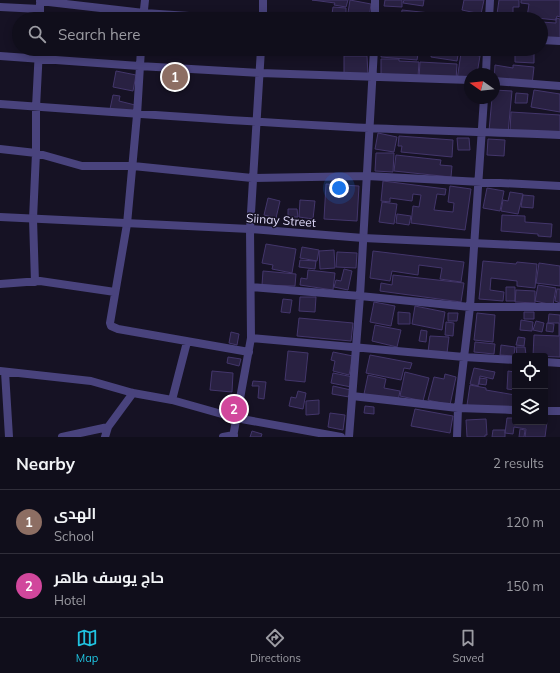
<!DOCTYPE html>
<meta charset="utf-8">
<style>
:root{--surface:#100e1b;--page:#1e1c28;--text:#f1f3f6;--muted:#9c9ca3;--line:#302e3a;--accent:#20c3e0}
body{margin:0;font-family:Mulish,Cairo,sans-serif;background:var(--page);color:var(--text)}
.controls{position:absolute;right:12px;bottom:12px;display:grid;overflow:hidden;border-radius:4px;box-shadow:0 2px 10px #0003}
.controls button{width:36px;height:36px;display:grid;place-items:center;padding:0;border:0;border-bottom:1px solid var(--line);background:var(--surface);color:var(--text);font:20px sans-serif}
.compass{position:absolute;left:464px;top:68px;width:36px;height:36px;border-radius:50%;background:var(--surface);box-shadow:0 2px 10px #0003;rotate:284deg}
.you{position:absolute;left:339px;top:188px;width:14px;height:14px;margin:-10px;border:3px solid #fff;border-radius:50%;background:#1a73e8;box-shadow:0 0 0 6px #1a73e833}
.badge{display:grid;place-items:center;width:26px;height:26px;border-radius:50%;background:var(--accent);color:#fff;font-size:13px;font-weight:700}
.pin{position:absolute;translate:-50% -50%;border:2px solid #fff;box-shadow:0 1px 4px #0006}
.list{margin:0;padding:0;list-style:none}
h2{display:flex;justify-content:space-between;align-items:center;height:52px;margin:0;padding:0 16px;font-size:17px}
h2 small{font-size:13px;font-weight:400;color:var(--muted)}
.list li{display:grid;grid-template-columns:26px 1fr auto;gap:12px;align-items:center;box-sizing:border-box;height:64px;padding:0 16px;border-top:1px solid var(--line)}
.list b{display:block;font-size:15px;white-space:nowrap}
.list p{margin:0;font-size:13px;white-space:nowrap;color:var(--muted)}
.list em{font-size:13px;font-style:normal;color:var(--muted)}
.icon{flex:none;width:22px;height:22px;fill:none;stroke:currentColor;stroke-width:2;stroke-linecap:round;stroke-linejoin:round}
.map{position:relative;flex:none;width:560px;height:437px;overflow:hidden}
.search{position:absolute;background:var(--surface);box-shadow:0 2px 10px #0003;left:12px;right:12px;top:12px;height:44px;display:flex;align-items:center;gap:10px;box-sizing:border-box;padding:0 14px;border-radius:22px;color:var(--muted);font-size:15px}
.sheet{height:180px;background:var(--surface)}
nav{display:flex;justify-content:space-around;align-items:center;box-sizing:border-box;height:56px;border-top:1px solid var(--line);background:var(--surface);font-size:11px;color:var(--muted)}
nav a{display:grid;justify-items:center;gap:2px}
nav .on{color:var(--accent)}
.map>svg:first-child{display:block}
.building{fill:#292142;stroke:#43366b}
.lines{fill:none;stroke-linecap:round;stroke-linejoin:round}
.minor{stroke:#49437d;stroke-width:8}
.tertiary{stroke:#49437d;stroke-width:8}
.labels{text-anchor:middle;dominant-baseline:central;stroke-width:3;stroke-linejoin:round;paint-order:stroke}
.street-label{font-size:12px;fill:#dfdafa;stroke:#161224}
</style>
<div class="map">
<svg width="560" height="437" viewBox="0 0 560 437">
<rect width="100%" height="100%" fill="#161224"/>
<!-- building -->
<path class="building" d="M312,0H348L346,7L334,5L335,3Z
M350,0L371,4L369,19H347Z
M385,0H402V7L384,6Z
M404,0H424L423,6L403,3Z
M464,0H484L481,14L462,10Z
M499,0H519V7H513V15L497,14Z
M521,0H560V17L557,16L556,20L527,17L529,4L521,3Z
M333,7L346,8V15L332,14Z
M402,10L430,13L429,19H401Z
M330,15L346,16V19H329Z
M384,15L393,17L392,19H383Z
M444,15L480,19H443Z
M498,16H518V19H498Z
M556,18L560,19V39L541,38V22L556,23Z
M382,49H421L420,54H418L417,60L381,57Z
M432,49H459L457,61L431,57Z
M515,49H534V63L515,62Z
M461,53L480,56L477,74H470V82L457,80Z
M344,56H367L368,76H344Z
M381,59H399V61L419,62L418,77H381Z
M420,62L457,64L456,80L419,78Z
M495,65L513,68V65L534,67L532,85L494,80Z
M116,71L136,75L133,91L113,87Z
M494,90L512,91L508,133L489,131L492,98H494Z
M534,90L560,94V112L531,107Z
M516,93L528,94L527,103H515Z
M113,95L120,96L119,101L135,105L133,114L110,109Z
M511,112L560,115V135L510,132Z
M378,133L397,137L394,152L375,149Z
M399,136L453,140L452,157L401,152L402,146H398Z
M457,138H469L470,150H458Z
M488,139L505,140L504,156L487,155Z
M376,153H394L393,172L375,171Z
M396,155L441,160L440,165L452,166L451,177L394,171Z
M383,181L446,189L445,195L437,194L434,210L453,212L454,203L448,202L450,186L471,189L465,230L411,223L413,206L419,207L421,195L413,194L412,201L390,198V202L381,201Z
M326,184L359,186L357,221L324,219Z
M487,188L504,191L500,211L483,208Z
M510,192L523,194L518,214L501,211L503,200L508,201Z
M523,195L534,196L533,208L521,207Z
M268,198L280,201L276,218L264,215Z
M300,200L315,201L313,219L299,217Z
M382,202L397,204L394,224L379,222Z
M288,209H297L298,217H288Z
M397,214L411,216L409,225L396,223Z
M502,215L525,216V222L552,224L551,237L538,236V234L501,231Z
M266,244L296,249L292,273L272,269L273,265L262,263Z
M302,247L319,250L317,261L300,258Z
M334,250L335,268L320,269L319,251Z
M373,251L464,262L461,282L440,279L442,268L419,265L418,275L392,271L390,281L370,278Z
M337,252L357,253L356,268L336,267Z
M300,260L316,261L315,269L299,267Z
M483,261L516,264L517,262L537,264L535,288L517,286V281L491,278L490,290L504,292L503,301L479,299Z
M539,263L560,266V286L536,283Z
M344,269L352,271L348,290L334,287L336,280L341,281Z
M308,270L335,273L333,290L300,285L301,278L307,279Z
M263,271L296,274L295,286L262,285Z
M393,275L464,283L461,302L380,291L381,283L392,285Z
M538,285L556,288L553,305L535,301Z
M506,287H515V301H506Z
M557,289H560V303L555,301Z
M516,290L535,291V303L515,302Z
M300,297H316L315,312L299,311Z
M283,299L292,300L290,313L281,312Z
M374,302L395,306L391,326L370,322Z
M415,306L445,312L442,330L412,324Z
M398,312L410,313V324H398Z
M524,312H534V319H524Z
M448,313H458L457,321H448Z
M477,313L495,315L493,342L474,340Z
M549,314L560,315V357L533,356L534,335L559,336V323H548Z
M299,318L353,323L351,341L297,336Z
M521,320L533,322L532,331L520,330Z
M536,321L544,323L542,332L533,330Z
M446,322L454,323L453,336L445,335Z
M547,323L554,324L553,332L546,331Z
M375,325L401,330L397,347L372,341Z
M421,330L427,331L426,342L419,341Z
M231,332L239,334L237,345L229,343Z
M430,336L449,337L447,353L428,352Z
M518,337L525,338L524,346L516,345Z
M475,342L495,344L494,354L474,352Z
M501,345L515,347L514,356L500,355Z
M516,347H525L526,355L517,356Z
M288,351L308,353L305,382L285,380Z
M333,352L353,356L349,375L333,371L335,361L331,360Z
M370,355L412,363L410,369L404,368L401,380L366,373Z
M228,357L241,359L239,366L227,363Z
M474,368L495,372L493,379L480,376L478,386L470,384Z
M212,371L233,373L232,392L210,390Z
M508,371L515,372V390L507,389Z
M405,372L429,378L423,401L400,396Z
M333,373L353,377L351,387L331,383Z
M445,374L456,377L450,405L428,400L434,377L444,379Z
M368,375L386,379L384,388L400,391L398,401L364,394Z
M480,378L487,379L486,385L479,384Z
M253,381L266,382L264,399L258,398L259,386H252Z
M470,385L486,388V390L515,395L513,414L467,405Z
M333,386L351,390L349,397L332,394Z
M298,391L306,393L303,409L289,406L291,397L296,398Z
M319,400V414L306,415V401Z
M365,406L374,407V414L364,413Z
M415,409L453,416L450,433L411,426Z
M330,413L345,415L343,430L328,427Z
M507,418H515V422H547L545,437H525L526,429L514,427L513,434L505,433Z
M486,419L487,435H485V437H467L466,420Z
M520,429L525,430L524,437H519Z
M493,430H505V437H492Z
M252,431L262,434L261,437H250Z"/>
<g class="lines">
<!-- minor -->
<path class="minor" d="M40,1L144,13L234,19
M0,7L40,9
M40,19V4
M143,19L145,0
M263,19V0
M375,19V0
M489,19L490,0
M541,40L560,41
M141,49L137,115L127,224L110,323L111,326L118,329L249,352
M0,56L139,66L260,73L470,80
M486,74L487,49
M494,81L560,86
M0,104C123,113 246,122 369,128C433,131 496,132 560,135
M0,149L36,153L82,166H133L252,178L367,176L560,186
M35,282L33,219L36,153V107L39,49
M0,284L40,281L115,292
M251,287L360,296L470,307H560
M251,338L464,357L515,360
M545,362L560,363
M0,371L91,381L133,393L172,400L236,418L341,437
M5,372L9,437
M352,396L458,408L515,410
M172,400L187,342
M545,411H560
M62,437L108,427
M105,437L108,427L133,393
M223,437L234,435
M233,437L251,338L250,229L261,49
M349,437L360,296L374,49
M457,437L458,408L470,307L484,98"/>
<!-- tertiary -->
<path class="tertiary" d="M0,217L250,229L363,238L560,247"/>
</g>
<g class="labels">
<!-- street labels -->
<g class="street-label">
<text transform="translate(281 220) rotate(4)">Siinay Street</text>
</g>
</g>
</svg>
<div class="controls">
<button><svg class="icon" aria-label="locate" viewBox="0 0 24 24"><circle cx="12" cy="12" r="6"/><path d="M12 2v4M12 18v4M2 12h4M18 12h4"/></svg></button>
<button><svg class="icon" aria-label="layers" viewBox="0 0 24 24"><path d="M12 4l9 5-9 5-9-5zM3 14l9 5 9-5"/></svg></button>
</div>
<svg class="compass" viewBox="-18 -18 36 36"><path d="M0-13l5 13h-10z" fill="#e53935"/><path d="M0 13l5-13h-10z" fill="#9c9ca3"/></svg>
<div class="you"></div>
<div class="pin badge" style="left:175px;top:77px;background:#8d6e63">1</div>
<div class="pin badge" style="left:234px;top:409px;background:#d1479c">2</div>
<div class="search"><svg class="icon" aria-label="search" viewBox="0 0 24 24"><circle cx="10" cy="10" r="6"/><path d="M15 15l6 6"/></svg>Search here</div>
</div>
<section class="sheet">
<h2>Nearby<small>2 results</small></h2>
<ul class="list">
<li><span class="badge" style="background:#8d6e63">1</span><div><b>الهدى</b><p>School</p></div><em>120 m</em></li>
<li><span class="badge" style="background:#d1479c">2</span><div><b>حاج يوسف طاهر</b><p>Hotel</p></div><em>150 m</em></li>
</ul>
</section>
<nav>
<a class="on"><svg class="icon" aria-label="map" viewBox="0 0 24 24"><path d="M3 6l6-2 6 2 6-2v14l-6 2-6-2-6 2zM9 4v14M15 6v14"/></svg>Map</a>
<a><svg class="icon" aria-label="directions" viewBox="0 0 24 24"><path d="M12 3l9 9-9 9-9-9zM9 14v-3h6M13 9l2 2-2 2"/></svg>Directions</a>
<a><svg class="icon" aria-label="saved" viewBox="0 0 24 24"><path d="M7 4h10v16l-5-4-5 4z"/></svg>Saved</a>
</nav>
